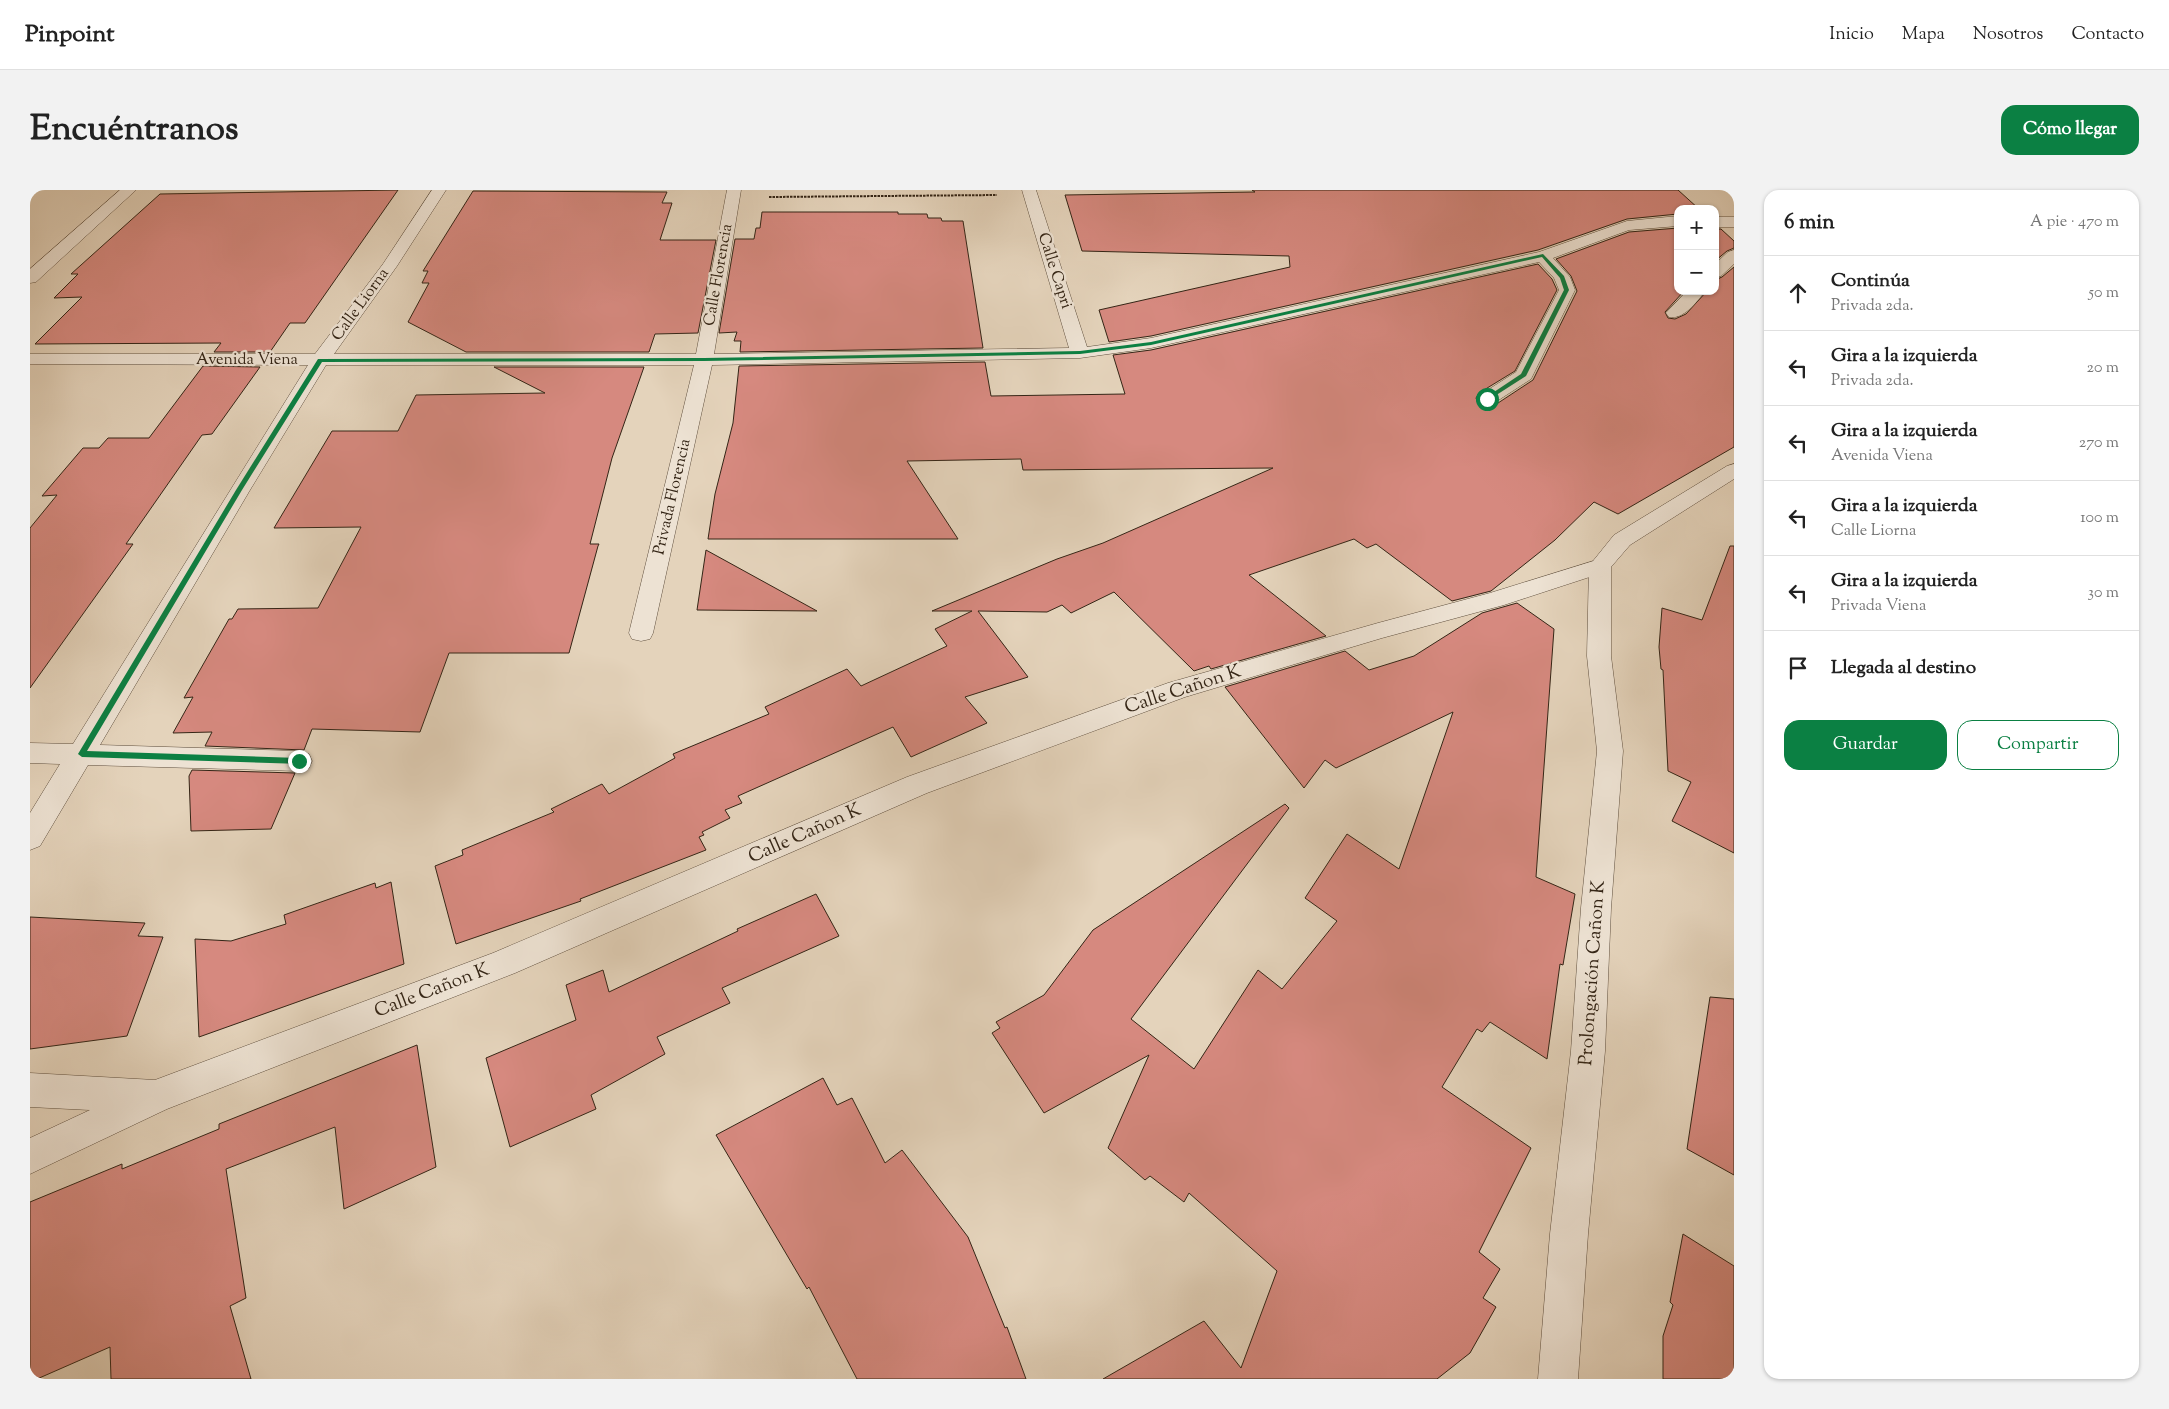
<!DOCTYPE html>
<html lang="es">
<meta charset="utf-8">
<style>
:root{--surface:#fff;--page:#f2f2f2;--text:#222;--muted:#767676;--line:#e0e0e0;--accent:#0b8043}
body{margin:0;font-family:"Sorts Mill Goudy",serif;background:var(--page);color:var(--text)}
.controls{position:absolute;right:15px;top:15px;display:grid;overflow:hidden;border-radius:10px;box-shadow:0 1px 4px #0004}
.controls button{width:45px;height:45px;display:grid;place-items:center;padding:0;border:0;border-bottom:1px solid var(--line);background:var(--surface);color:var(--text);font:25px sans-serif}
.stop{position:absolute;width:15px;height:15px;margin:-11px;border:4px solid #0b8043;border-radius:50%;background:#fff}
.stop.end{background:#0b8043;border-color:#fff;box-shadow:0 1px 5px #0008}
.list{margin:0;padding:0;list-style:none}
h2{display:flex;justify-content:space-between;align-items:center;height:65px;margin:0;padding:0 20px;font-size:21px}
h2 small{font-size:16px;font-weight:400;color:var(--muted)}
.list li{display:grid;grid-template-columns:32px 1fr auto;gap:15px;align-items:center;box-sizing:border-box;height:75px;padding:0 20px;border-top:1px solid var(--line)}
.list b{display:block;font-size:19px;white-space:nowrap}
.list p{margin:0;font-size:16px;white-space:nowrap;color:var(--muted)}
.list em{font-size:16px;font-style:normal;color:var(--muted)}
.actions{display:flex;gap:10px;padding:15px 20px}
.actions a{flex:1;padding:11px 0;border:1px solid var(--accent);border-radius:15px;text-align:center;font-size:18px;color:var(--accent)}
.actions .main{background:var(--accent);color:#fff}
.icon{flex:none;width:28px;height:28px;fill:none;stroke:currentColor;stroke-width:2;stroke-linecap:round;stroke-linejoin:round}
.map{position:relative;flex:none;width:1704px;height:1189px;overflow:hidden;border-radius:15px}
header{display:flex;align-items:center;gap:30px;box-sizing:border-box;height:70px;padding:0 25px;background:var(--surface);border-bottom:1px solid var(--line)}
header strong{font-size:24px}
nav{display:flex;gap:28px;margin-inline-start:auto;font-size:18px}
.intro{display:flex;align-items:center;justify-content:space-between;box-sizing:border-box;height:120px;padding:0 30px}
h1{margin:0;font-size:35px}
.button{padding:12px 22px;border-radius:15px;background:var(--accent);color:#fff;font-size:18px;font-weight:700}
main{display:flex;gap:30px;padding:0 30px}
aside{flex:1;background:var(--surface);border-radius:15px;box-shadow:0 1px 4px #0004}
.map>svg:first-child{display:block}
.building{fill:#d6897f;stroke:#342516}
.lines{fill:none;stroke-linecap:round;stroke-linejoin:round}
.minor-casing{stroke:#60503f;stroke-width:1}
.tertiary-casing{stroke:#60503f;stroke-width:1}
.path{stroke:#342516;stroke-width:2;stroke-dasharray:2.5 1;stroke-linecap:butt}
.minor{fill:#ede2d3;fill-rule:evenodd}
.tertiary{fill:#ede2d3;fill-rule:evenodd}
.route{fill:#0b8043}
.labels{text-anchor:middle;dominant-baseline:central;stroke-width:4.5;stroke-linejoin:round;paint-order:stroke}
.far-street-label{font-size:16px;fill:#342516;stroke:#ede2d3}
.street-label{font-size:19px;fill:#342516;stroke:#ede2d3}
</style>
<header>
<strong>Pinpoint</strong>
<nav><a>Inicio</a><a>Mapa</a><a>Nosotros</a><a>Contacto</a></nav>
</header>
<div class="intro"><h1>Encuéntranos</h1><a class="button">Cómo llegar</a></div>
<main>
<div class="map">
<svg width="1704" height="1189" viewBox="0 0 1704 1189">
<rect width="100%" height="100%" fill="#e4d3bb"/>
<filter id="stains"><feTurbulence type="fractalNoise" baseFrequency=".004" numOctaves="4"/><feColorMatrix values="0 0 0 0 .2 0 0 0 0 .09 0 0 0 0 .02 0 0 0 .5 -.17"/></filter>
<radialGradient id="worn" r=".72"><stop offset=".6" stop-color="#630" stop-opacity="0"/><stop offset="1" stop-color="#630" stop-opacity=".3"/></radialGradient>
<!-- building -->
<path class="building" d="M368,0L275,133H260L240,162H184L191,153L5,154L52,107L24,108L48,84H41L130,4Z
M1222,0H1648L1669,19H1648V24L1597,29L1508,60L1121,146L1079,152L1069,120L1260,77L1259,66L1052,61L1035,5L1225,2Z
M443,1L637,2L632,13H642L630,50H686L668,143L625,144L619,162H436L378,132L399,93H392L398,81H393Z
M732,22H868V24H897L898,28H911L912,31H933L953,158L710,162L711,151H704L707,142L689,143L705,49H724L726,38H730Z
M1648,38V101H1654L1635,122L1638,128L1645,129L1656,124L1677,101H1685V90L1692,87L1704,77V257L1588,324L1564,312L1525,350L1461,401L1422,411L1346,354L1337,358L1324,349L1219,385L1296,446L1181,479L1179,476L1164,481L1084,402L1041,423L1032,415L1017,422L948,421L998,487L935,507L957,533L881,567L863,537L708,606L712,613L695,620L700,628L672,642L674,645L669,647L676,660L550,709L551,711L426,754L405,676L433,665L432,660L524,622L521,619L572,594L579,604L645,568L643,564L739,524L735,517L817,479L831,496L917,456L905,439L942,421H902L1027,369L1073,353L1243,278L993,280L991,269L877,271L928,349H678L685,304L703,233L709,176L955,172L961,206L1095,204L1083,165L1121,160L1508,74L1522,89L1527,100L1485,181L1449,203L1446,208L1448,214L1458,217L1465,215L1503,190L1547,101L1541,86L1526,69L1599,42Z
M1685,39H1691L1704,51V58L1697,61L1685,71Z
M173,176L230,177L182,244L172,245L96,354H103L0,498V338L27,305L12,306L53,258H69L78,248H119Z
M464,177H614L582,268L560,354H569L568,356L539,463H419L390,542L282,539L274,560L175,556L182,542L143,543L163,507L154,508L199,429H202L208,419L288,418L331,337L244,338L302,241H368L386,205L515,203Z
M1700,356H1704V663L1642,631L1661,592L1638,581L1633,480L1631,479L1629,457L1632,418L1672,430Z
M676,360L787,421L667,420Z
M1487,413L1524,439L1506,687L1545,704L1533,775L1530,774L1517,869L1460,832L1452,842L1447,839L1412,897L1501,958L1449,1062L1470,1079L1453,1108L1466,1117L1440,1163L1407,1189H1073L1174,1131L1211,1178L1247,1081L1159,1003L1154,1012L1120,986L1115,990L1078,958L1119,865L1014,923L962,843L970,838L966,832L1014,805L1063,740L1255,614L1259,618L1101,829L1164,879L1228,780L1252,799L1307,731L1275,708L1317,644L1369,679L1423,522L1306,578L1295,570L1274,598L1195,497L1315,461L1339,480L1384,466L1452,423Z
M162,580L265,583L241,639L161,641L159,586Z
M361,692L374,774L169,847L165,749L201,751L256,734L254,725L345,693L346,698Z
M786,704L809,746L692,798L700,813L627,847L635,864L561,905L566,919L480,957L456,868L546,830L536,795L573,780L579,802L708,741L707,739Z
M0,727L115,733L108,746L133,747L97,846L0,859Z
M1680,807L1704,809V985L1657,959Z
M387,855L406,977L314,1019L305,937L196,979L216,1108L200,1116L221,1189H81L80,1157L7,1189H0V1012L92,974V979L189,939V934Z
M793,888L807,915L822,908L855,973L872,960L938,1047L975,1138L977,1137L996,1189H827L779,1097L777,1099L686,945Z
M1653,1044L1704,1076V1189H1633V1146L1643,1115L1640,1112Z"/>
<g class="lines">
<defs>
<path id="minor" d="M90,0H106L6,92L0,93V79Z
M402,0H416L367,76L304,164H666L697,0H711L684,164L1039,158L992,0H1006L1057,157L1121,148L1509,62L1597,31L1648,26V36L1599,40L1523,68L1540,87L1545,100L1501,189L1464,213L1457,215L1450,213L1447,209L1450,205L1486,182L1529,100L1524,88L1509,72L1121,158L1050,168L682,175L623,443L620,449L611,451L602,449L599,443L664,175H296L220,300L70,555L269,561L279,564L282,571L279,578L269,581L58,575L10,656L0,660V623L30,574L0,573V553L43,554L278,175L0,174V164H285L353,74Z
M1685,27H1704V37H1685Z
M1704,60V74L1691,86L1685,88V74L1698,62Z
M1657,101H1675C1667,112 1653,130 1639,127L1636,123Z
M1570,369L1578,371L1581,376L1578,381L1474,415L1352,448L1155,507L897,603L485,783L137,919L0,984V948L60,920L0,917V883L125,890L463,763L877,587L1138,493L1348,433L1460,403Z"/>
<path id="tertiary" d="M1704,274V289L1600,355L1581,377V466L1593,561L1581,718L1575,861L1558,1044L1548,1189H1508L1520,1044L1541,861L1551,718L1567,561L1557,466L1559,376L1584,345L1697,276Z"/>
</defs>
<!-- minor casing -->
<use href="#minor" class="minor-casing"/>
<!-- tertiary casing -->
<use href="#tertiary" class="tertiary-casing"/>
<!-- path -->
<path class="path" d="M739,7L967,5"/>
<!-- minor -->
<use href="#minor" class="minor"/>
<!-- tertiary -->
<use href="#tertiary" class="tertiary"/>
</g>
<!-- route -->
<path class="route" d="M1513,64L1534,86L1539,100L1496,186L1457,211L1455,208L1491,184L1534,100L1530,88L1512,67L1121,155L1050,164L674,171L292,172L212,300L57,561L269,568L272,569V574L52,567L48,564L206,300L288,169L674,168L1050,161L1121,152Z"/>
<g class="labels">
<!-- far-street labels -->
<g class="far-street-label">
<text transform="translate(1024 81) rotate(72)">Calle Capri</text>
<text transform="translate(689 85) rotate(-80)">Calle Florencia</text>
<text transform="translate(331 115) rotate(-54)">Calle Liorna</text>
<text x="217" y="170">Avenida Viena</text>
<text transform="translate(643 307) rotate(-77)">Privada Florencia</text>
</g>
<!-- street labels -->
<g class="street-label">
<text transform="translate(1153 500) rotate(-18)">Calle Cañon K</text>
<text transform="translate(775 644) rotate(-24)">Calle Cañon K</text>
<text transform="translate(1563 783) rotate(-86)">Prolongación Cañon K</text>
<text transform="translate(402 801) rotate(-21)">Calle Cañon K</text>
</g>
</g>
<rect width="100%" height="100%" filter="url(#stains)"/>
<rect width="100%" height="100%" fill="url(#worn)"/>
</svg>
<div class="controls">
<button>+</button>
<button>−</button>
</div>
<div class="stop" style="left:1457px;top:209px"></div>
<div class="stop end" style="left:269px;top:571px"></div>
</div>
<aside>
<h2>6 min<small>A pie · 470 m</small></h2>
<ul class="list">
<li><svg class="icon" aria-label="ahead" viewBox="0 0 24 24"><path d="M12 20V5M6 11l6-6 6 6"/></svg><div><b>Continúa</b><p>Privada 2da.</p></div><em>50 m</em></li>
<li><svg class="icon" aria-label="left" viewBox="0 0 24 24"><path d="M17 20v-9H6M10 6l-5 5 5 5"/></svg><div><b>Gira a la izquierda</b><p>Privada 2da.</p></div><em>20 m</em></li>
<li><svg class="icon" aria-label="left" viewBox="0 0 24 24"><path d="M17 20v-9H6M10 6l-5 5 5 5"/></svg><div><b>Gira a la izquierda</b><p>Avenida Viena</p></div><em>270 m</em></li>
<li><svg class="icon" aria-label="left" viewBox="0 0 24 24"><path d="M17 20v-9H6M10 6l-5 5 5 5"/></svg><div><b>Gira a la izquierda</b><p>Calle Liorna</p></div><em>100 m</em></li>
<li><svg class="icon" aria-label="left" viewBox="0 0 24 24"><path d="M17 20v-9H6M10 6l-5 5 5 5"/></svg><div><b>Gira a la izquierda</b><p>Privada Viena</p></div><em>30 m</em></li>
<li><svg class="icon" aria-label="arrive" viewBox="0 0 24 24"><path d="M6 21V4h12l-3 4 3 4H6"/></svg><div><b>Llegada al destino</b></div></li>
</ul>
<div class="actions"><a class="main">Guardar</a><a>Compartir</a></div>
</aside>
</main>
